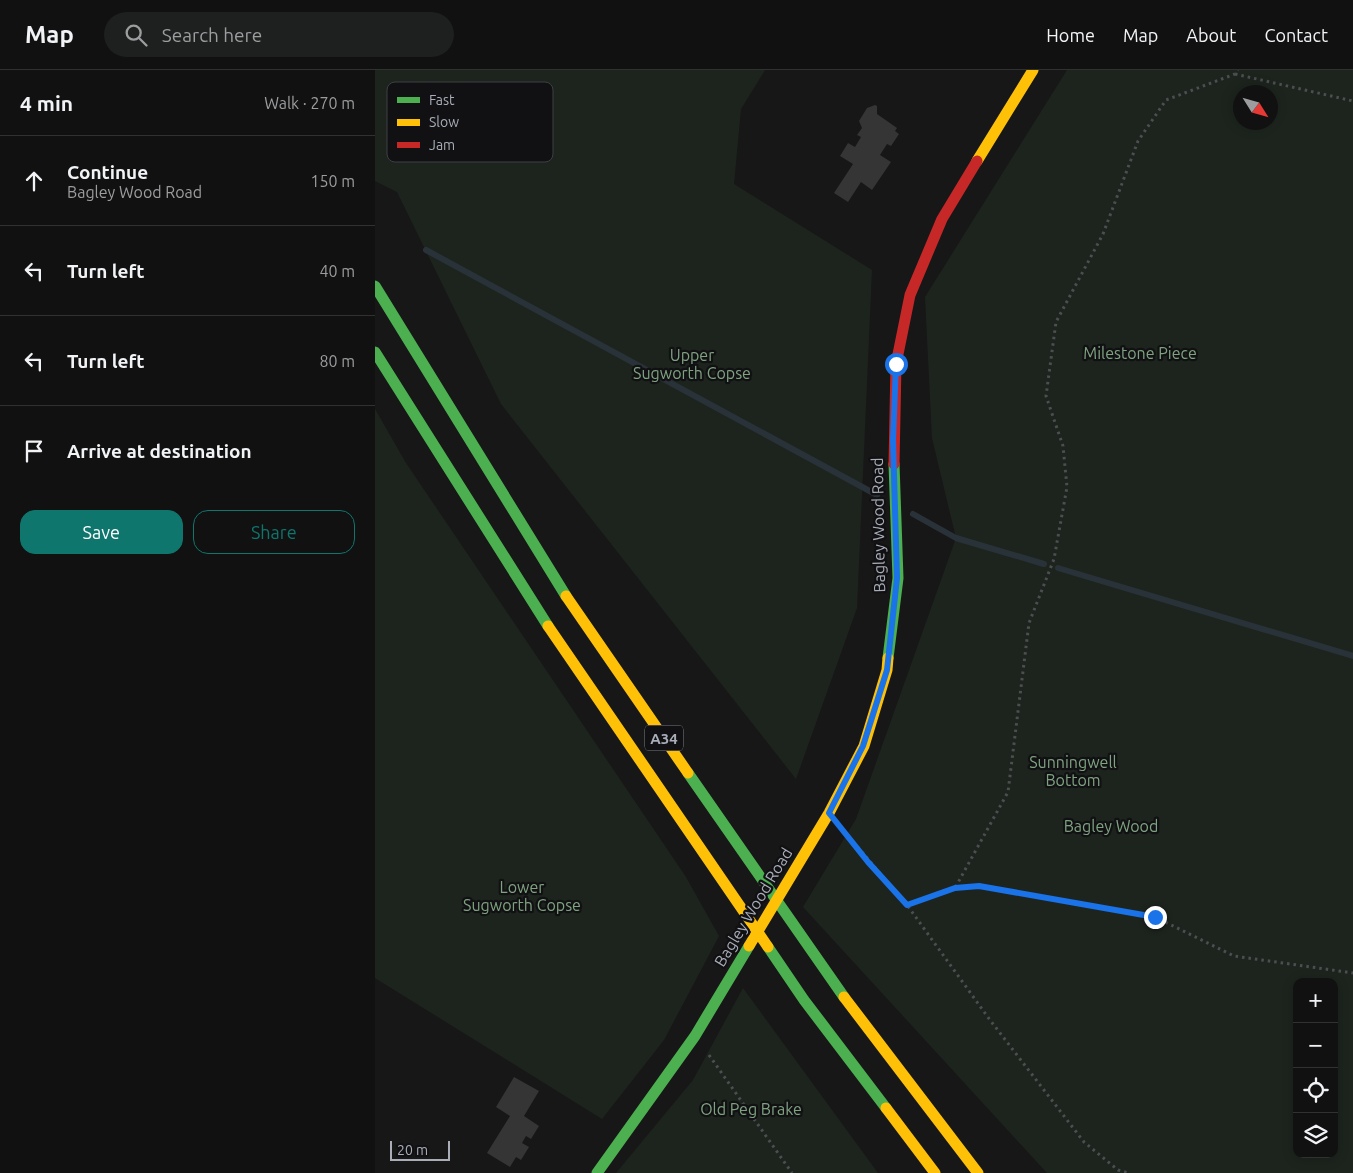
<!DOCTYPE html>
<meta charset="utf-8">
<style>
:root{--surface:#111;--page:#1e1f1f;--text:#f1f3f6;--muted:#9c9d9f;--line:#303131;--accent:#0f766e}
body{margin:0;font-family:Ubuntu,sans-serif;background:var(--page);color:var(--text)}
.controls{position:absolute;right:15px;bottom:15px;display:grid;overflow:hidden;border-radius:10px;box-shadow:0 2px 12px #0003}
.controls button{width:45px;height:45px;display:grid;place-items:center;padding:0;border:0;border-bottom:1px solid var(--line);background:var(--surface);color:var(--text);font:25px sans-serif}
.compass{position:absolute;left:858px;top:15px;width:45px;height:45px;border-radius:50%;background:var(--surface);box-shadow:0 2px 12px #0003;rotate:127deg}
.scale{position:absolute;left:15px;bottom:12px;width:60px;box-sizing:border-box;padding-left:5px;border:2px solid #a8adb8;border-top:0;font-size:14px;line-height:18px;white-space:nowrap;color:#a8adb8;-webkit-text-stroke:4px #111113;paint-order:stroke}
.stop{position:absolute;width:15px;height:15px;margin:-11px;border:4px solid #1a73e8;border-radius:50%;background:#fff}
.stop.end{background:#1a73e8;border-color:#fff;box-shadow:0 1px 5px #0008}
.list{margin:0;padding:0;list-style:none}
h2{display:flex;justify-content:space-between;align-items:center;height:65px;margin:0;padding:0 20px;font-size:21px}
h2 small{font-size:16px;font-weight:400;color:var(--muted)}
.list li{display:grid;grid-template-columns:32px 1fr auto;gap:15px;align-items:center;box-sizing:border-box;height:90px;padding:0 20px;border-top:1px solid var(--line)}
.list b{display:block;font-size:19px;white-space:nowrap}
.list p{margin:0;font-size:16px;white-space:nowrap;color:var(--muted)}
.list em{font-size:16px;font-style:normal;color:var(--muted)}
.actions{display:flex;gap:10px;padding:15px 20px}
.actions a{flex:1;padding:11px 0;border:1px solid var(--accent);border-radius:15px;text-align:center;font-size:18px;color:var(--accent)}
.actions .main{background:var(--accent);color:#fff}
.icon{flex:none;width:28px;height:28px;fill:none;stroke:currentColor;stroke-width:2;stroke-linecap:round;stroke-linejoin:round}
.map{position:relative;flex:none;width:978px;height:1103px;overflow:hidden}
header{display:flex;align-items:center;gap:30px;box-sizing:border-box;height:70px;padding:0 25px;background:var(--surface);border-bottom:1px solid var(--line)}
header strong{font-size:24px}
nav{display:flex;gap:28px;margin-inline-start:auto;font-size:18px}
.search{width:350px;height:45px;background:var(--page);display:flex;align-items:center;gap:12px;box-sizing:border-box;padding:0 18px;border-radius:28px;color:var(--muted);font-size:19px}
main{display:flex}
aside{flex:1;background:var(--surface)}
.map>svg:first-child{display:block}
.green{fill:#1d241e;fill-rule:evenodd}
.lines{fill:none;stroke-linecap:round;stroke-linejoin:round}
.stream{stroke:#2a3239;stroke-width:6}
.building{fill:#353536}
.path{stroke:#4d4e52;stroke-width:3;stroke-dasharray:2.5 4;stroke-linecap:butt}
.fast{stroke:#4caf50;stroke-width:11}
.slow{stroke:#ffc107;stroke-width:11}
.jam{stroke:#c62828;stroke-width:11}
.route{stroke:#1a73e8;stroke-width:6}
.labels{text-anchor:middle;dominant-baseline:central;stroke-width:4.5;stroke-linejoin:round;paint-order:stroke}
.shield{fill:#111113;stroke:#7b7e86;stroke-width:1}
.shield-label{font-size:15px;font-weight:bold;fill:#a8adb8}
.park-label{font-size:16px;fill:#7fa381;stroke:#111113}
.street-label{font-size:16px;fill:#a8adb8;stroke:#111113}
.key{fill:#111113;stroke:#3e4045;stroke-width:1}
.key-label{font-size:14px;fill:#a8adb8}
</style>
<header>
<strong>Map</strong>
<div class="search"><svg class="icon" aria-label="search" viewBox="0 0 24 24"><circle cx="10" cy="10" r="6"/><path d="M15 15l6 6"/></svg>Search here</div>
<nav><a>Home</a><a>Map</a><a>About</a><a>Contact</a></nav>
</header>
<main>
<aside>
<h2>4 min<small>Walk · 270 m</small></h2>
<ul class="list">
<li><svg class="icon" aria-label="ahead" viewBox="0 0 24 24"><path d="M12 20V5M6 11l6-6 6 6"/></svg><div><b>Continue</b><p>Bagley Wood Road</p></div><em>150 m</em></li>
<li><svg class="icon" aria-label="left" viewBox="0 0 24 24"><path d="M17 20v-9H6M10 6l-5 5 5 5"/></svg><div><b>Turn left</b></div><em>40 m</em></li>
<li><svg class="icon" aria-label="left" viewBox="0 0 24 24"><path d="M17 20v-9H6M10 6l-5 5 5 5"/></svg><div><b>Turn left</b></div><em>80 m</em></li>
<li><svg class="icon" aria-label="arrive" viewBox="0 0 24 24"><path d="M6 21V4h12l-3 4 3 4H6"/></svg><div><b>Arrive at destination</b></div></li>
</ul>
<div class="actions"><a class="main">Save</a><a>Share</a></div>
</aside>
<div class="map">
<svg width="978" height="1103" viewBox="0 0 978 1103">
<rect width="100%" height="100%" fill="#171717"/>
<!-- green -->
<path class="green" d="M0,0H390L366,39L359,114L497,200L482,538L421,709L126,334L22,122L0,111Z
M692,0H978V1103H672L428,837L481,749L581,468L557,368L550,227ZM866,22H896V52H866ZM922,912H959V1084H922Z
M0,339L31,393L311,807L344,866L289,970L227,1049L0,908Z
M368,918L503,1103H241L318,1010Z"/>
<g class="lines">
<!-- stream -->
<path class="stream" d="M51,180L502,425
M538,444L581,468L669,494
M683,498L978,586"/>
</g>
<!-- building -->
<path class="building" d="M500,35L502,36V44L522,58L520,61L524,64L516,76L512,74L505,85L516,92L497,120L486,112L473,132L459,123L478,94L465,86L473,73L480,77L486,67L482,65L487,58L484,51L492,38Z
M139,1007L164,1021L149,1046L164,1056L156,1069L151,1066L147,1073L154,1077L146,1090L141,1087L135,1097L112,1083L135,1046L121,1037Z"/>
<g class="lines">
<!-- path -->
<path class="path" d="M860,4L978,31
M470,762L532,835L615,950L709,1072L743,1100L754,1103
M580,818L605,816L780,847L859,886L978,903
M532,835L580,818L633,722L654,553L679,489L692,417L688,376L671,326L681,252L728,164L763,71L791,30L860,4L863,0
M334,985L417,1103"/>
<!-- fast -->
<path class="fast" d="M0,216L191,526
M0,282L173,556
M513,588L523,508L519,394
M313,703L469,927
M393,877L429,930L511,1038
M222,1103L320,966L374,876"/>
<!-- slow -->
<path class="slow" d="M602,91L658,0
M191,526L313,703
M173,556L393,877
M374,876L454,743L489,676L512,600L513,588
M469,927L603,1103
M511,1038L560,1103"/>
<!-- jam -->
<path class="jam" d="M519,394L521,294L535,225L567,149L602,91"/>
</g>
<g class="lines">
<!-- route -->
<path class="route" d="M521,294L518,370L522,508L512,600L488,676L454,743L493,792L532,835L580,818L604,816L780,847"/>
</g>
<g class="labels">
<!-- shield labels -->
<rect class="shield" x="270" y="655.5" width="38" height="25" rx="4"/>
<g class="shield-label">
<text x="289" y="668">A34</text>
</g>
<!-- park labels -->
<g class="park-label">
<text x="765" y="283">Milestone Piece</text>
<text x="317" y="285">Upper<tspan x="317" dy="18">Sugworth Copse</tspan></text>
<text x="698" y="692">Sunningwell<tspan x="698" dy="18">Bottom</tspan></text>
<text x="736" y="756">Bagley Wood</text>
<text x="147" y="817">Lower<tspan x="147" dy="18">Sugworth Copse</tspan></text>
<text x="376" y="1039">Old Peg Brake</text>
</g>
<!-- street labels -->
<g class="street-label">
<text transform="translate(503 455) rotate(-91)">Bagley Wood Road</text>
<text transform="translate(378 837) rotate(-59)">Bagley Wood Road</text>
</g>
</g>
<!-- legend -->
<rect x="12" y="12" width="166" height="80" rx="8" class="key"/>
<rect x="22" y="27" width="23" height="6" fill="#4caf50"/>
<rect x="22" y="49" width="23" height="7" fill="#ffc107"/>
<rect x="22" y="72" width="23" height="6" fill="#c62828"/>
<g class="key-label">
<text x="54" y="35">Fast</text>
<text x="54" y="57">Slow</text>
<text x="54" y="80">Jam</text>
</g>
</svg>
<div class="controls">
<button>+</button>
<button>−</button>
<button><svg class="icon" aria-label="locate" viewBox="0 0 24 24"><circle cx="12" cy="12" r="6"/><path d="M12 2v4M12 18v4M2 12h4M18 12h4"/></svg></button>
<button><svg class="icon" aria-label="layers" viewBox="0 0 24 24"><path d="M12 4l9 5-9 5-9-5zM3 14l9 5 9-5"/></svg></button>
</div>
<svg class="compass" viewBox="-18 -18 36 36"><path d="M0-13l5 13h-10z" fill="#e53935"/><path d="M0 13l5-13h-10z" fill="#9c9d9f"/></svg>
<div class="scale">20 m</div>
<div class="stop" style="left:521px;top:294px"></div>
<div class="stop end" style="left:780px;top:847px"></div>
</div>
</main>
